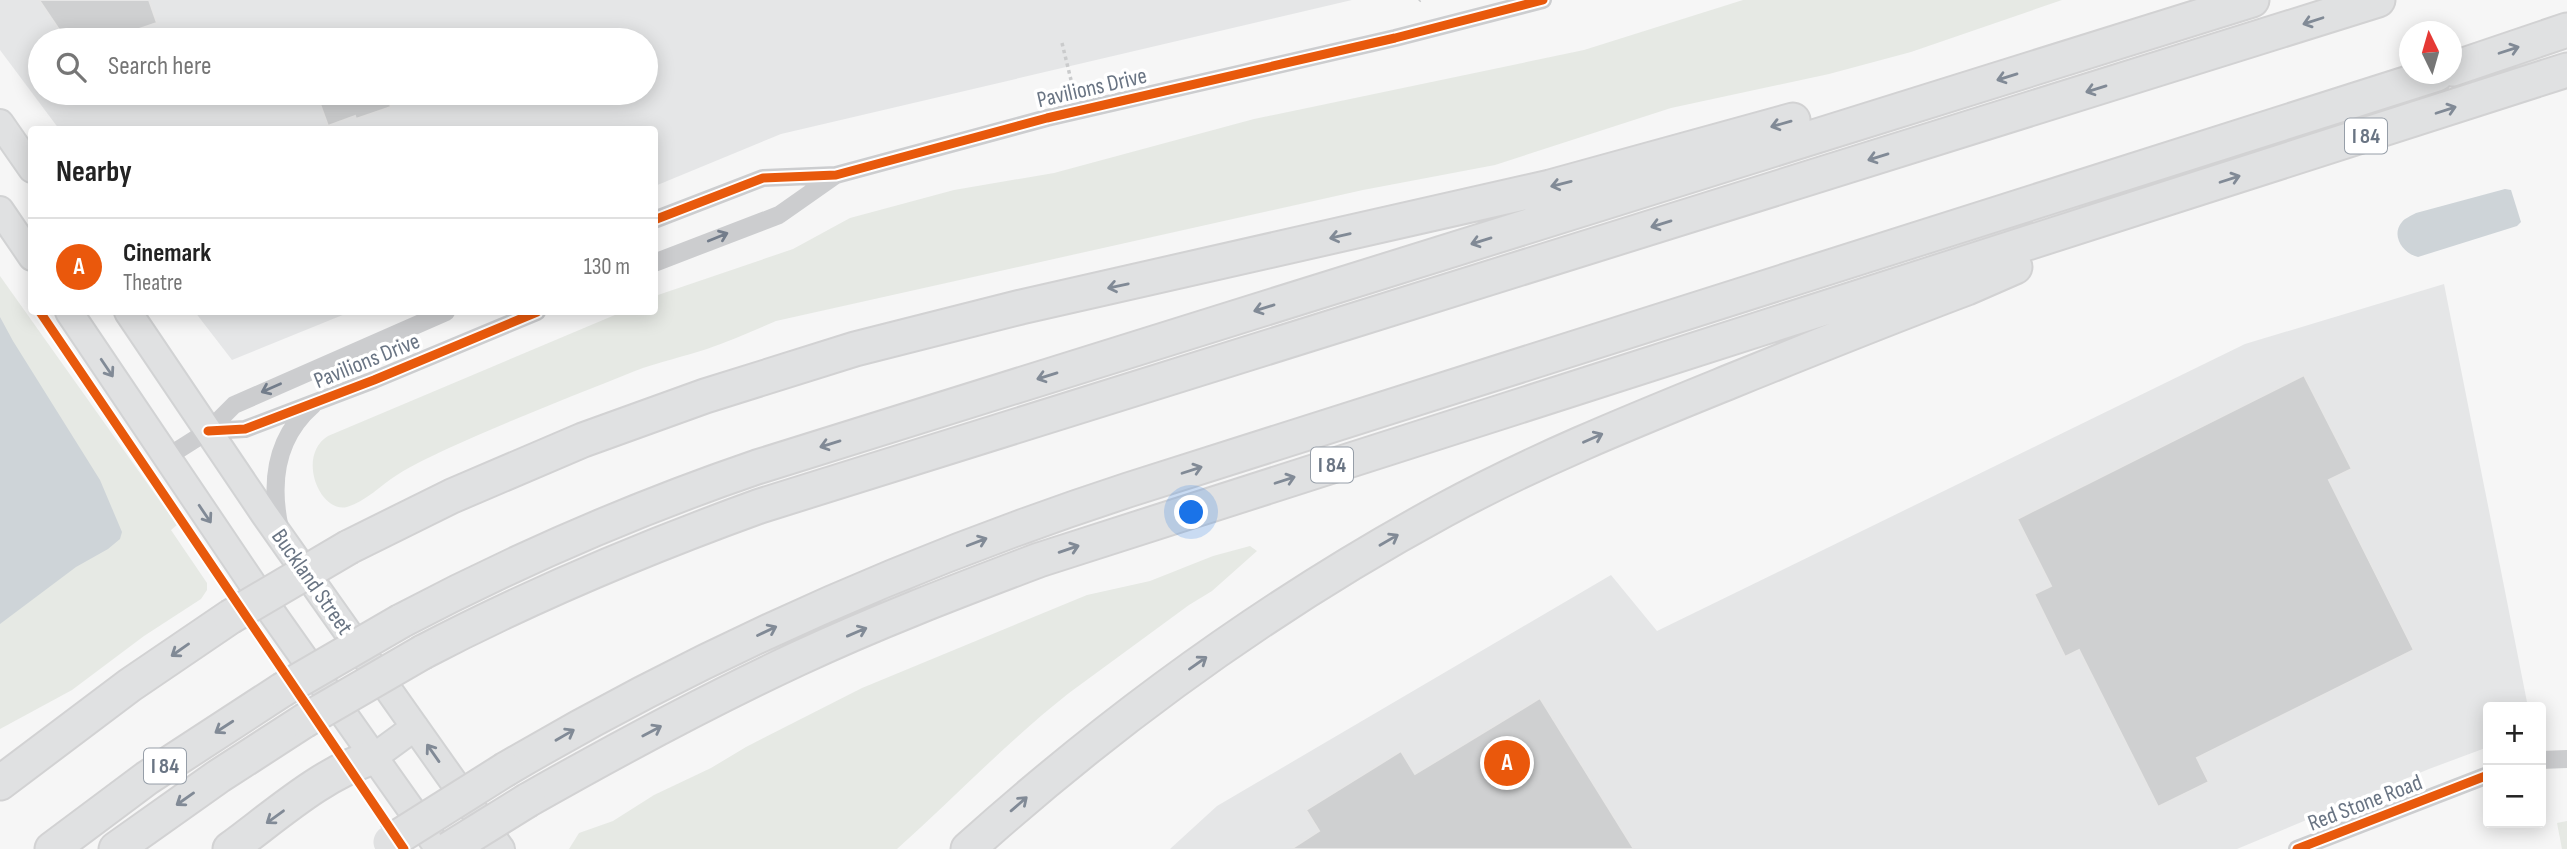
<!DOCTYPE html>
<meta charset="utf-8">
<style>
:root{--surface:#fff;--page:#f2f2f2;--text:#222;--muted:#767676;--line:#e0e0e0;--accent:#ea580c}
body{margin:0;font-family:"Sofia Sans Condensed",sans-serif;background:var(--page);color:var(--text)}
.controls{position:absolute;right:21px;bottom:21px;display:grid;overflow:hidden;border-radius:7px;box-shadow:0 4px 18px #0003}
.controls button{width:63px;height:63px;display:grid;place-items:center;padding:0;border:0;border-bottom:2px solid var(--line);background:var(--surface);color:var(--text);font:35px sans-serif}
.compass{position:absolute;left:2399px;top:21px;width:63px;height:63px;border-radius:50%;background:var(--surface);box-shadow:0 4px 18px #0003;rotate:355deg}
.you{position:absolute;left:1192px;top:513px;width:24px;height:24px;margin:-18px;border:5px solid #fff;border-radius:50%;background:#1a73e8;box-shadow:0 0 0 10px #1a73e833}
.badge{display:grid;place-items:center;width:46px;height:46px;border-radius:50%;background:var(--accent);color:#fff;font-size:23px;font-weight:700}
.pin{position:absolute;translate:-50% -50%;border:4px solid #fff;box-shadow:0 2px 7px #0006}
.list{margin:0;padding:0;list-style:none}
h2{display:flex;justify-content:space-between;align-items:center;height:91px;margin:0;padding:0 28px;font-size:30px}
h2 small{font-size:23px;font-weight:400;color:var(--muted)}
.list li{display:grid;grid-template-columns:46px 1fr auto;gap:21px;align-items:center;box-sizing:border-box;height:98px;padding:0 28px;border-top:2px solid var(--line)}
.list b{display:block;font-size:26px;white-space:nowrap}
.list p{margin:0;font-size:23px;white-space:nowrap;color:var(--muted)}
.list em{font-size:23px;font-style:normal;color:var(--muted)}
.icon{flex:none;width:38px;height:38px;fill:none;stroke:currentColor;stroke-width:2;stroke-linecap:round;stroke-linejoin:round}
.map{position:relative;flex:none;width:2567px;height:849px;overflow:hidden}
.search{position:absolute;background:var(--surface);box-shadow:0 4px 18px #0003;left:28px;top:28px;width:630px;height:77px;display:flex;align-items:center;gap:18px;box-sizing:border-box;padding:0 24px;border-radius:38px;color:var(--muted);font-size:26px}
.panel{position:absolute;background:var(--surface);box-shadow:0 4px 18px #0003;left:28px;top:126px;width:630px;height:189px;border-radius:7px}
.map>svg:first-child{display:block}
.built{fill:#e5e6e7;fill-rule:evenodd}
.green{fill:#e6e9e4}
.water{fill:#ced4d8}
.building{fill:#cfd0d1;stroke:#e6e6e6;stroke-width:2}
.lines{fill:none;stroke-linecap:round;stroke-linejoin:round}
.secondary-casing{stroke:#d2d3d4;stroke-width:30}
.highway-casing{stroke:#d2d2d3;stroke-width:37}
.path{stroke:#cacbcc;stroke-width:3.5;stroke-dasharray:3.5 3.5;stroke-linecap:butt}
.street{stroke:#cccdcf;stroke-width:18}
.secondary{stroke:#e0e1e2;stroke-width:26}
.highway{stroke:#e0e1e2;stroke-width:33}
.highway-bridge-casing{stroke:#d2d2d3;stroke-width:37;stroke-linecap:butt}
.highway-bridge{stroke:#e0e1e2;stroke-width:33}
.cycleway-casing{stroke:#fff;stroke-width:13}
.cycleway{stroke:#e8590c;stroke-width:9}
.oneway{stroke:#818a96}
.oneway2{stroke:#737d8b}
.labels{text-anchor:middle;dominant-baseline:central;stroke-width:7;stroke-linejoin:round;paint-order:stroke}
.shield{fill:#fff;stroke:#969ea8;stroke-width:2}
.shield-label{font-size:21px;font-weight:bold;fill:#697483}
.street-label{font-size:23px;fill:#697483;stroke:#fff}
</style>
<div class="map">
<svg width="2567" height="849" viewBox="0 0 2567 849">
<rect width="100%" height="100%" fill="#f6f6f6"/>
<!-- built -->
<path class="built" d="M0,0H1352L781,134L655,186L654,130L59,129L0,50ZM40,40H646V93H40Z
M2444,284L2528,707H2488V747L2429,769L2237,849H1170L1217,806L1611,575L1657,631L2245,344Z
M195,312H350L232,360Z"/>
<!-- green -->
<path class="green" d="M1743,0H2062L1911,52L1829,74L1671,108L1495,165L1363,190L776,321C753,331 730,341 707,349C683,357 658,362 635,371C573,396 510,420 449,448C432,456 412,465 397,475C381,485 365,502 347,507C320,514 296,456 328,436L622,312H654L655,296L793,249L850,218L954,190L1054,173L1254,119L1584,50Z
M0,276L177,525L171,530L207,583V590L201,599L144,636L72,690L0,729Z
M1250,546L1257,551L1212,591L1189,605L1069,693C1008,741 955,797 897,849H569L579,833L613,821L654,795L711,768L746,747L862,688L1087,595L1150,581L1213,556Z
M2567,821V849H2562L2557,823Z"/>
<!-- water -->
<path class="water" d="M2505,189L2511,190L2521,222L2517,226L2418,257C2404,254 2390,236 2402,222C2405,218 2411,216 2416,213Z
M0,317L13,341L100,480L122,532L120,539L108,549L76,567L0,624Z"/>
<!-- building -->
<path class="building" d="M39,0H149L157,23L127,33L130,40H73L71,35L64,37Z
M316,93H386L391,107L356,119L355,116L328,126Z
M2304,375L2352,469L2329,480L2414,650L2197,758L2209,782L2158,807L2079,650L2065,657L2034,594L2051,586L2017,519Z
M1540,698L1634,849H1291L1319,831L1306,810L1401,751L1415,774Z"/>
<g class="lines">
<defs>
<path id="secondary" d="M0,123L32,169
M0,210L32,257
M69,312L270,610L439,849
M128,312L265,515L501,849
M374,757L415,727"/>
<path id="highway" d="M2452,69L2567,30
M349,547L452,496L583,440L705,396L855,349L1021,307L1550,187L1793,120
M401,621C515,561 634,509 757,467L2252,0
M423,652C532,595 644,548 760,506L2378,0
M506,769C703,653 911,561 1128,490L2437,74
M0,783L130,685L230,617
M528,800C616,750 705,702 797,659C876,622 957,591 1039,560L2567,70
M52,849L147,778L282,690
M116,849L219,776L304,721
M230,849C274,817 322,773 374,757
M968,849C1114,718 1271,604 1444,510C1536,460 1633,421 1729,382C1808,350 1887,318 1967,288L2015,267"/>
</defs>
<!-- secondary casing -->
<use href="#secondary" class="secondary-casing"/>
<!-- highway casing -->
<use href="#highway" class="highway-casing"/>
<!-- path -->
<path class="path" d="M1419,1L1420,0
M1062,43L1071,80"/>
<!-- street -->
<path class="street" d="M654,220L763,178L836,175L1047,118L1395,38L1543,0
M654,263L779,215L836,175
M208,431L245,429L374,380L537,312
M167,457L208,431L234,405L446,312
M280,529C270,483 275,438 313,405
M2541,760L2567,759
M2297,849L2488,775"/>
<!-- secondary -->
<use href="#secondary" class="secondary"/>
<!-- highway -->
<use href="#highway" class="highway"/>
<defs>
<path id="highway-bridge" d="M230,617L349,547
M282,690L401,621
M304,721L423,652
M390,842L506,769
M449,849L528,800"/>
</defs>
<!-- highway-bridge casing -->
<use href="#highway-bridge" class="highway-bridge-casing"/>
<!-- highway-bridge -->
<use href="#highway-bridge" class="highway-bridge"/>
<defs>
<path id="cycleway" d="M654,220L763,178L836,175L1047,118L1395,38L1543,0
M40,312L404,849
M208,431L245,429L374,380L537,312
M2297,849L2488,775"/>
</defs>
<!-- cycleway casing -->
<use href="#cycleway" class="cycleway-casing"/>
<!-- cycleway -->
<use href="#cycleway" class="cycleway"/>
</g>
<!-- one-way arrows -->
<defs><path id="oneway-shaft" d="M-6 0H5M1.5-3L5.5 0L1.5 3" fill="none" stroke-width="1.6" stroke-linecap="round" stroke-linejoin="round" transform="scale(1.75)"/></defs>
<g class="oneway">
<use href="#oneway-shaft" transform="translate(2313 21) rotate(162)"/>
<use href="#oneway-shaft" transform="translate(2509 50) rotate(-18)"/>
<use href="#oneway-shaft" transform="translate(2007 77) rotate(163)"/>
<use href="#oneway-shaft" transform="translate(2096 89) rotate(163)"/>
<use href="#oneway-shaft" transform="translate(2446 110) rotate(-18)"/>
<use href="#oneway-shaft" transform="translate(1781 124) rotate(164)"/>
<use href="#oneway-shaft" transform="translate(1878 157) rotate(163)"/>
<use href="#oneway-shaft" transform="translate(2230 179) rotate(-18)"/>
<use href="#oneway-shaft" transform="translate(1561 184) rotate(166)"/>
<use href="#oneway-shaft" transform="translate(1661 224) rotate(163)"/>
<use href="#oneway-shaft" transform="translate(1340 236) rotate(167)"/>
<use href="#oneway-shaft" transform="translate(1481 241) rotate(163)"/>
<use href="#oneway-shaft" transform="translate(1118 286) rotate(168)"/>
<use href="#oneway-shaft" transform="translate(1264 308) rotate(163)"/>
<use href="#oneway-shaft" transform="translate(107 368) rotate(56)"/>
<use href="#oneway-shaft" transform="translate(1047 376) rotate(163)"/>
<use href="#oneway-shaft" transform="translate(1593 438) rotate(-24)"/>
<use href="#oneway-shaft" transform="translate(830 444) rotate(163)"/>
<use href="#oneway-shaft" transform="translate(1192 470) rotate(-18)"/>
<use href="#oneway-shaft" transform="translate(1285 480) rotate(-18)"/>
<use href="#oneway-shaft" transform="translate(205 514) rotate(56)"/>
<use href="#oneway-shaft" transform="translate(1389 540) rotate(-30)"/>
<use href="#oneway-shaft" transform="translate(977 542) rotate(-21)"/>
<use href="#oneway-shaft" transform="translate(1069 549) rotate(-19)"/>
<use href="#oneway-shaft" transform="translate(767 631) rotate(-25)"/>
<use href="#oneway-shaft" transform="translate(857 632) rotate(-23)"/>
<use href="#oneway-shaft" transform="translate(180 650) rotate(145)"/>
<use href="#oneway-shaft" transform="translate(1198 663) rotate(-35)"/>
<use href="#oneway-shaft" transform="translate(224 727) rotate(147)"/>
<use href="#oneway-shaft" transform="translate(652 731) rotate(-28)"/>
<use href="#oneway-shaft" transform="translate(565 735) rotate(-30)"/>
<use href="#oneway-shaft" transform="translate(433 753) rotate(-125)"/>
<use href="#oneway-shaft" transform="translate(185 799) rotate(145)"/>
<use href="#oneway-shaft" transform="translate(1019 804) rotate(-41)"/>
<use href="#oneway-shaft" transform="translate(275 817) rotate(144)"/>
</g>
<g class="oneway2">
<use href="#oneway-shaft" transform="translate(718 237) rotate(-22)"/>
<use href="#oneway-shaft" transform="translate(271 388) rotate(156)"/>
</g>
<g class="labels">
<!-- shield labels -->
<g class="shield">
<rect x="2345" y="118.5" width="42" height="35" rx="5"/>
<rect x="1311" y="447.5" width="42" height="35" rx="5"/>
<rect x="144" y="748.5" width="42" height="35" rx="5"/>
</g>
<g class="shield-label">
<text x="2366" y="136">I 84</text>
<text x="1332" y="465">I 84</text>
<text x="165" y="766">I 84</text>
</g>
<!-- street labels -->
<g class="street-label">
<text transform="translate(1092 88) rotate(-13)">Pavilions Drive</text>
<text transform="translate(367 361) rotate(-22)">Pavilions Drive</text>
<text transform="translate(312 582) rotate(55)">Buckland Street</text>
<text transform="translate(2365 803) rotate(-21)">Red Stone Road</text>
</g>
</g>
</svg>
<div class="controls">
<button>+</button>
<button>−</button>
</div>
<svg class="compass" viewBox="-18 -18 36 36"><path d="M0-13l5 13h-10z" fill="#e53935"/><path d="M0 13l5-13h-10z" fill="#767676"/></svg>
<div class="you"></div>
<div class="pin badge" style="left:1507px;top:763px">A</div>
<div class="search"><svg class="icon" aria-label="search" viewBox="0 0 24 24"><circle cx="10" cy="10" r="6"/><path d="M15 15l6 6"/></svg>Search here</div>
<section class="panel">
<h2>Nearby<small></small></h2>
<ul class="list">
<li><span class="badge">A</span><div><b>Cinemark</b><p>Theatre</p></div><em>130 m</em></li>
</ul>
</section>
</div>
